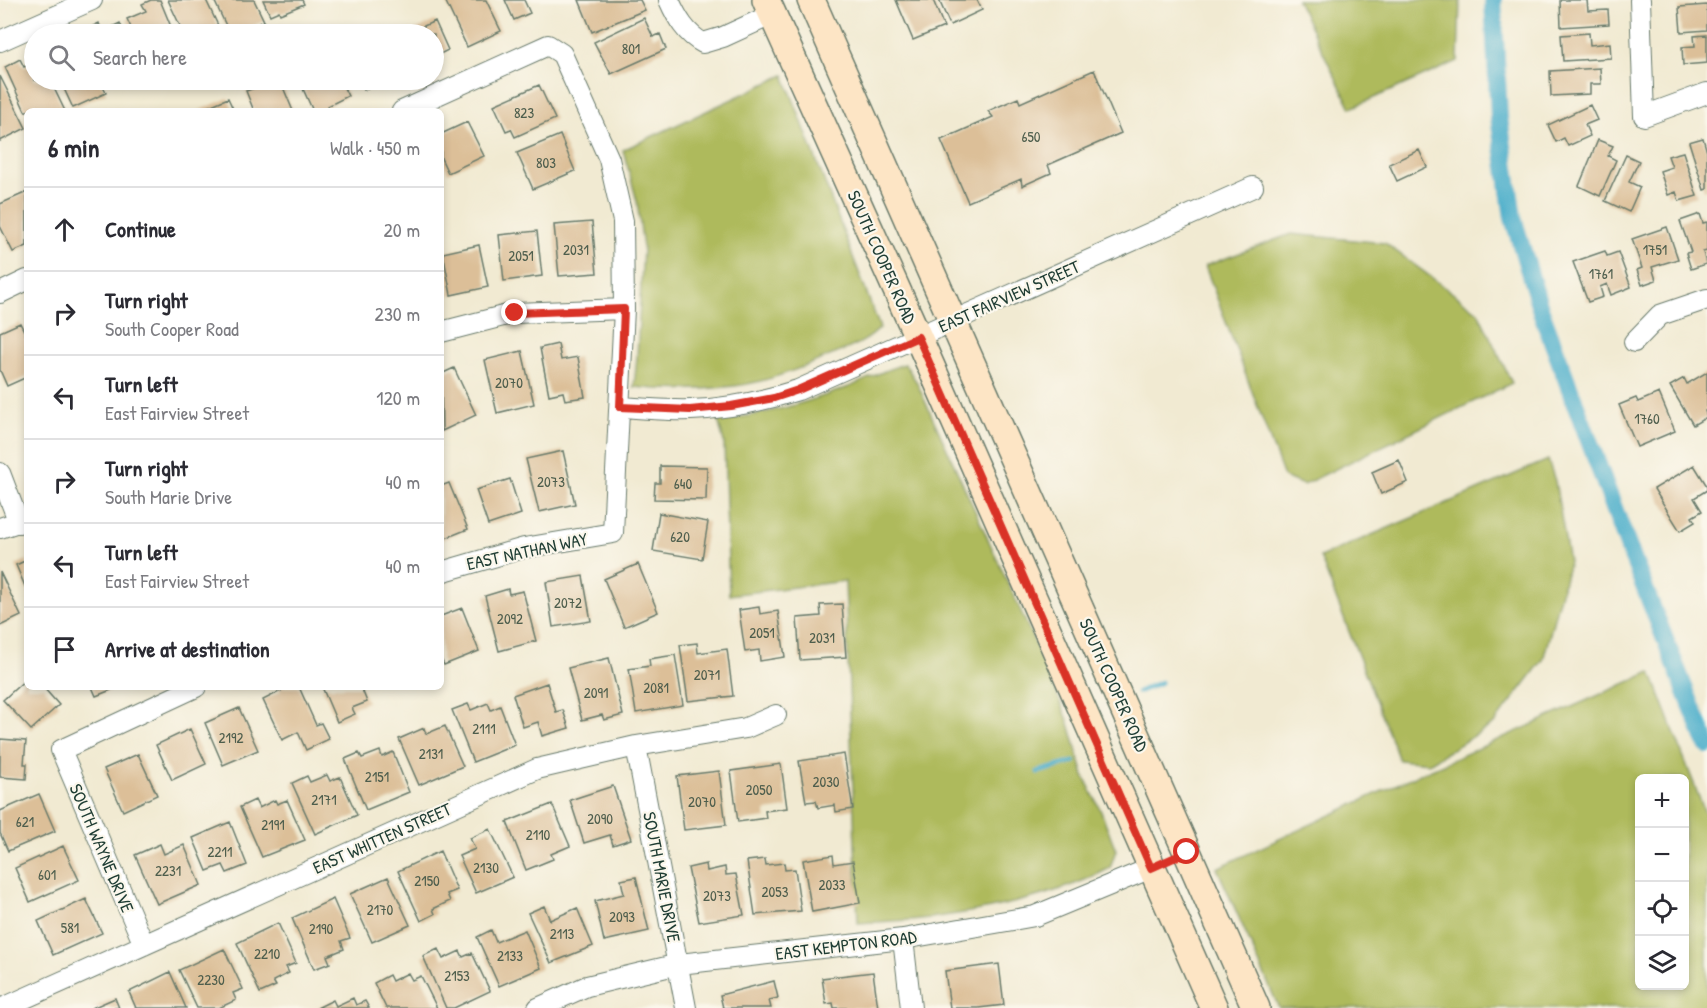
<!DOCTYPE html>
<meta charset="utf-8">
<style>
:root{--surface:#fff;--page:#f7f7f7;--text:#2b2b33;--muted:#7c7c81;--line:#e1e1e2}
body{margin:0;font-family:"Patrick Hand",sans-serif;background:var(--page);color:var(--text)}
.controls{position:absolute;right:18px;bottom:18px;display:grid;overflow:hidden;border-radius:9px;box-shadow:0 3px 9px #0003}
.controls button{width:54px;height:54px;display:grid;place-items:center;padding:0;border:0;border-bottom:2px solid var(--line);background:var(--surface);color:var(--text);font:30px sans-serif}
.stop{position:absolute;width:18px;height:18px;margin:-14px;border:4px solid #d93025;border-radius:50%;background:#fff}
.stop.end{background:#d93025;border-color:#fff;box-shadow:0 2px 6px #0008}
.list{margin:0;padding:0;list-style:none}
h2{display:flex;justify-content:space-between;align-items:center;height:78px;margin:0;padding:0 24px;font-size:26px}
h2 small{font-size:20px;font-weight:400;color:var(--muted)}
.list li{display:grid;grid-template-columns:39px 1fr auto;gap:18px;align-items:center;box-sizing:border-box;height:84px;padding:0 24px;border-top:2px solid var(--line)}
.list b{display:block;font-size:22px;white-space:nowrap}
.list p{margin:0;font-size:20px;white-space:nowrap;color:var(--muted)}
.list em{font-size:20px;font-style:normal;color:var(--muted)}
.icon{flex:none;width:33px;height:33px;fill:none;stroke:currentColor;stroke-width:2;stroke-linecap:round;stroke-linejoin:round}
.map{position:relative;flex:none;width:1707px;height:1008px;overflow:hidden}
.search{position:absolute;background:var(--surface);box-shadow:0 3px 9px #0003;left:24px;top:24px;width:420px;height:66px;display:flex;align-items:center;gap:15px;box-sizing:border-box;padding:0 21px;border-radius:33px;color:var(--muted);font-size:22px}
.panel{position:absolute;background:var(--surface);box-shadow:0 3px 9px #0003;left:24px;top:108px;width:420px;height:582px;border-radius:9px}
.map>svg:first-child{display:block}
.green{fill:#aeba5c;stroke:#667c48;stroke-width:1.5;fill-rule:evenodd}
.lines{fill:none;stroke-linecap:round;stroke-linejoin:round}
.stream{stroke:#4baeca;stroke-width:5}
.canal{stroke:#4baeca;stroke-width:18}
.building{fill:#dcbf98}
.street-casing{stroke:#687a6b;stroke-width:22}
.secondary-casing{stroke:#687a6b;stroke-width:30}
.street{stroke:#fff;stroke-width:20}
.secondary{stroke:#fde5c5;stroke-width:27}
.route{stroke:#d93025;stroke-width:8}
.labels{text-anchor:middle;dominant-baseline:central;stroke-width:4.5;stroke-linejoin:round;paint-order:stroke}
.number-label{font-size:15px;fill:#4e5e4d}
.street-label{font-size:18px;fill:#1f3d34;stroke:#fbf7ec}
</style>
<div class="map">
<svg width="1707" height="1008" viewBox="0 0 1707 1008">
<rect width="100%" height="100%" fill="#fbf7ec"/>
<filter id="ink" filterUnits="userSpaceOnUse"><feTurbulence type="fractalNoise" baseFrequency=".0167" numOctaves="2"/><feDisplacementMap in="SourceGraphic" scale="12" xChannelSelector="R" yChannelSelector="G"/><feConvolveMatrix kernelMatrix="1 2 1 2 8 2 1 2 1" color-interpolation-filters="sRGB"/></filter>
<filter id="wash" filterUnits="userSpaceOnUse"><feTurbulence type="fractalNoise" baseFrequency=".008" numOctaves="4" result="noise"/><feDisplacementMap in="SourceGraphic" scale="24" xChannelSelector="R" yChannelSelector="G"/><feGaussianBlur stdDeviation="1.35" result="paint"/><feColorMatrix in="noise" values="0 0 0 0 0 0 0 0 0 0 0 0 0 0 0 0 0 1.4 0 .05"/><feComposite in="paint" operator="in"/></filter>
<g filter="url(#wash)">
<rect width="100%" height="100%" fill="#f1ead2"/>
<!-- green -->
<path class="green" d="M1297,0H1460L1458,61L1351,108Z
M784,75L880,328C867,342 849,348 832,355C801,368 768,382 735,386C702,390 667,391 634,387L637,357L643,248L637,201L623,150Z
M1291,234L1385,243L1478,312L1512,383L1303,485L1284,477L1205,266Z
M905,364L916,381L1028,627L1068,720L1084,776L1100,809L1116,850L1110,868C1058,896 994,909 937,917C911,921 884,921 858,923L845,581L729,595L724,442L718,420C763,416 806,403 849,387C868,379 885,369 905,364Z
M1548,460L1555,481L1569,562L1543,660L1494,724L1429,763L1399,760L1320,557Z
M1651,672L1707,818V1008H1279L1217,868L1393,786ZM1640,778H1684V986H1640Z"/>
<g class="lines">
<!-- stream -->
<path class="stream" d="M1138,692L1161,682
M1038,772L1074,762"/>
<!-- canal -->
<path class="canal" d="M1493,0L1499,117L1513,218L1541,311L1630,551L1707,745"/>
</g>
<g id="blocks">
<!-- building -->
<path class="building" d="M151,0H160L174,34H134L127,19L146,11L142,4Z
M168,0H206L222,34H184Z
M214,0H254L264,21L235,34H230Z
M263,0H302L304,4L280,14L279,11L270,15Z
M445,0H486L501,31L467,47Z
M505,0H524L530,13L514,20Z
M579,0H640L645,10L592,32Z
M896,0H933L944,27L913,40Z
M939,0H977L982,10L950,25Z
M1560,0H1587L1588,11L1608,10L1609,24L1561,27Z
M1707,5V30L1681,32L1679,7Z
M644,18L653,37L660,34L666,49L611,74L594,42Z
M435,21L448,50L434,57V34H406Z
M99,23L102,32L120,23L125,34H85L83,31Z
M1589,33L1590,45L1610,43L1611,58L1563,61L1561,35Z
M1707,35V63L1683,65L1682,47L1695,46L1694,36Z
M20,59L24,67L34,62V80H50L65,111H25L5,67Z
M1600,68L1601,84H1590V94L1551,96L1550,71Z
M1094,70L1121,133L1048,165L1051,173L1022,186L1021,179L968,202L941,140L993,117L988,111L1018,98L1020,103Z
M0,76L26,128L0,141Z
M60,80H100L106,93L73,108Z
M277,80H280L293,111H254L246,91Z
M299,80H340L348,96L328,106L329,109L325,111H313Z
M360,80H389L364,90Z
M539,85L555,119L515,137L511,129L506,131L494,105Z
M228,98L234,111H198Z
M1590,105L1597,120L1585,125L1590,136L1568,146L1564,138L1556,142L1548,125Z
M467,122L484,156L448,173L441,158V134Z
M560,135L575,171L533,189L517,153Z
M1703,138L1707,152V189L1704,190L1689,142Z
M1598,140L1613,146L1608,156L1616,160L1600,196L1579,186Z
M1419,150L1427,167L1397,181L1389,164Z
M1683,152L1697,196L1679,201L1676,192L1668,195L1660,171L1672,167L1668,156Z
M1626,155L1639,161L1629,182L1640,187L1629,212L1605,201Z
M27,192V246L13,252L0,226V204Z
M1700,214L1703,223L1707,222V251L1703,252L1706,264L1691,269L1686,253L1691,252L1680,221Z
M592,222L597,273L559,276L554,225Z
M1667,227L1678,259L1652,267L1656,280L1642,285L1637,270L1642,268L1632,239Z
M537,231L542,276L504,281L499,235Z
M479,245L488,287L451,295L443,253Z
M1605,251L1607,256L1618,252L1631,287L1611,295L1607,284L1600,287L1603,297L1588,302L1573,262Z
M20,323L27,337V377L7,386L0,370V332Z
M558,344L561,360L578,357L585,397L565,400L563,392L549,395L540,348Z
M522,351L534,404L497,413L485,360Z
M454,368L476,415L442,431L441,374Z
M1707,372V410L1705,411L1707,417L1693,425L1670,386L1684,378L1687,384Z
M1659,393L1675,431L1637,447L1619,405L1636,398L1638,402Z
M563,451L575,504L539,512L526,459Z
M1399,460L1408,482L1381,494L1372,472Z
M1694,465L1707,486V490L1694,498L1702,511L1692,517L1695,522L1680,531L1654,489Z
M660,466L707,467L706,500L654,499L655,483H660Z
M510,479L521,514L488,525L476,490Z
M449,483L468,529L441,540V486Z
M659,513L708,522L702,559L653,551Z
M27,560V591L16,565Z
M638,564L658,612L624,627L604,579Z
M0,572L21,616L0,626Z
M583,576L591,621L553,627L546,582Z
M508,589L509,594L523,591L536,641L499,651L485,596Z
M842,604L846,657L800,660L797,618L821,616L820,605Z
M759,607L760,614L778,611L785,657L760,661L759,650L745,652L739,610Z
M462,608L479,651L444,665L441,659V616Z
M697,643L698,653L727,649L733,696L688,701L680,645Z
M675,655L683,705L636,713L629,669L650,666L649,659Z
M609,658L623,715L604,720L602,715L582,720L568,668Z
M27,678V687H43L59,705L31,730L3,700Z
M547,683L556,712L563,710L569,728L542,736L538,722L523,727L513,695Z
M92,687H110L111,690L96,696Z
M282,687H299L316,725L321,723L329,739L306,750L298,732L282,740L263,700L281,691L279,688Z
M322,687H361L367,702L352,708L355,714L337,722Z
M488,703L491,710L500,706L515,745L473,762L452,710L468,704L471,710Z
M239,708L258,750L223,765L205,723Z
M445,726L463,766L419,785L399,739L424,728L426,734Z
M190,729L206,764L172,780L156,745Z
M0,739L26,741L24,764H27L26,779L0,777Z
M380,751L382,757L393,752L409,792L366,810L345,759L359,753L362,758Z
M138,754L157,795L123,811L104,769Z
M844,754L853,809L836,812L835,805L818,808L816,801L806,802L799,761Z
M781,764L787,808L765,811L766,818L738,822L731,771Z
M719,771L726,825L684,830L677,776Z
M327,775L330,781L340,777L357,815L315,834L292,783L307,776L310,782Z
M613,786L631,839L613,845L610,835L584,843L570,800Z
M39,794L55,831L8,851L0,833V811Z
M255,800L259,808L275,800L277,804L287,800L305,840L262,857L240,807Z
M552,804L570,846L551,854L553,859L526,870L507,822Z
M230,822L247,865L227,873L223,865L207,871L193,838Z
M490,829L513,877L476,893L459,856L475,849L470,838Z
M160,844L164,854L184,845L201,885L157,904L135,855Z
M63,846L79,880L30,902L15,868Z
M440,851L457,890L447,894L450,901L433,909L435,914L421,921L398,871Z
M833,855L834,864L853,861L860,903L812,912L803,860Z
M765,859L766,865L784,863L785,870L795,869L801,911L755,915L747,861Z
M706,864L707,871L725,867L726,875L736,874L744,915L699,922L688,868Z
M388,877L410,925L372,942L350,894Z
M636,877L649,931L604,941L595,901L624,894L621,880Z
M86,899L102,933L53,955L38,921Z
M333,899L350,938L341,941L344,949L327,956L330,963L314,969L292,918Z
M544,906L550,920L577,908L593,946L551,963L528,913Z
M278,923L296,963L286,967L289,973L273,981L276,986L260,993L237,943Z
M491,930L496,942L525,930L541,968L499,986L477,937Z
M224,949L243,989L233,993L236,1000L219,1008H197L179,970Z
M438,949L443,959L460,951L463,957L472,953L490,991L454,1008H446L423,956Z
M999,964L1004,1005L978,1008H950L945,971Z
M170,972L186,1008H136L129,992Z
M873,972L878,1008H834L833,1003L826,1004L822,978Z
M408,973L412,980L421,976L437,1008H386L374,983L389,975L392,981Z
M774,981L778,998L769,1000L771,1008H723L720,995Z
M115,998L119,1008H92Z
M353,998L356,1005L365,1001L369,1008H317L333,1000L336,1006Z"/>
</g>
</g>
<g filter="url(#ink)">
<use href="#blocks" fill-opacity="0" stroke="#687a6b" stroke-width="1.5"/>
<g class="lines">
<defs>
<path id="street" d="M669,0C677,18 686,34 703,43L723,37L773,14
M1640,0L1644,116L1707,93
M0,41L92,0
M402,111L548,45L562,54L609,159L623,221L624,309L613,533L524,548L441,572
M0,293L27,280
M441,332L515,313L624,309
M1634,342L1660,315L1707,299
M620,407C643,408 668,411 691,410C727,409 763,401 798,390L1253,187
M0,473L19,523
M0,528L27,519
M636,746L686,1008
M903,939L911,1008
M144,945L61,750L196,687
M3,1008L537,769L636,746L746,728L776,715
M538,1008L587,986L679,964L903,939L1035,916L1151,868"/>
<path id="secondary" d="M766,0L918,337L1214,1008
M811,0L1256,1008"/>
</defs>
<!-- street casing -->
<use href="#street" class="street-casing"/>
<!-- secondary casing -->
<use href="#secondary" class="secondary-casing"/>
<!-- street -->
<use href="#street" class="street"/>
<!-- secondary -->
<use href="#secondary" class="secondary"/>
</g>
</g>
<g class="lines" filter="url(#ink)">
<!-- route -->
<path class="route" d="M515,313L624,309L620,407L690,410L731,406L774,398L798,390L918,337L1151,868L1187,852"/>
</g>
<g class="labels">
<!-- number labels -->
<g class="number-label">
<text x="631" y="48">801</text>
<text x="524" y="112">823</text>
<text x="1031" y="136">650</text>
<text x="546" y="162">803</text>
<text x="576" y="249">2031</text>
<text x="1655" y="249">1751</text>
<text x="521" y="255">2051</text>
<text x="1601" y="273">1761</text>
<text x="509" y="382">2070</text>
<text x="1647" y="418">1760</text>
<text x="551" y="481">2073</text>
<text x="683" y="483">640</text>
<text x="680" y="536">620</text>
<text x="568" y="602">2072</text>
<text x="510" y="618">2092</text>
<text x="762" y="632">2051</text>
<text x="822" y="637">2031</text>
<text x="707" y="674">2071</text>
<text x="656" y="687">2081</text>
<text x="596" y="692">2091</text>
<text x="484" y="728">2111</text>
<text x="231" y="737">2192</text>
<text x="431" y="753">2131</text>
<text x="377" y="776">2151</text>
<text x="826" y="781">2030</text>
<text x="759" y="789">2050</text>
<text x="324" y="799">2171</text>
<text x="702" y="801">2070</text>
<text x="600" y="818">2090</text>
<text x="25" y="821">621</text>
<text x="273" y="824">2191</text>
<text x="538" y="834">2110</text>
<text x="220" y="851">2211</text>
<text x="486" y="867">2130</text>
<text x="168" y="870">2231</text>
<text x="47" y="874">601</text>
<text x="427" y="880">2150</text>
<text x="832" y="884">2033</text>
<text x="775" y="891">2053</text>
<text x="717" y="895">2073</text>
<text x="380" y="909">2170</text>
<text x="622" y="916">2093</text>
<text x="70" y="927">581</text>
<text x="321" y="928">2190</text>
<text x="562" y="933">2113</text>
<text x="267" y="953">2210</text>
<text x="510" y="955">2133</text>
<text x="457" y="975">2153</text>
<text x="211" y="979">2230</text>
</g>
<!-- street labels -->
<g class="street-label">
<text transform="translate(882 257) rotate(66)">SOUTH COOPER ROAD</text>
<text transform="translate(1009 296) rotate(-24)">EAST FAIRVIEW STREET</text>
<text transform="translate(527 551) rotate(-12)">EAST NATHAN WAY</text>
<text transform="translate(1114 685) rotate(66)">SOUTH COOPER ROAD</text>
<text transform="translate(382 838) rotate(-24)">EAST WHITTEN STREET</text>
<text transform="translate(102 848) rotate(67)">SOUTH WAYNE DRIVE</text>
<text transform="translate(662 877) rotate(79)">SOUTH MARIE DRIVE</text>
<text transform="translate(846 945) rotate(-7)">EAST KEMPTON ROAD</text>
</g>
</g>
</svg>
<div class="controls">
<button>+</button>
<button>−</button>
<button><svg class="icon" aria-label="locate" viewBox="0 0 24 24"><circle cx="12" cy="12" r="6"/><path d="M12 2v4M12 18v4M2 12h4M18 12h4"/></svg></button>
<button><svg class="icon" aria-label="layers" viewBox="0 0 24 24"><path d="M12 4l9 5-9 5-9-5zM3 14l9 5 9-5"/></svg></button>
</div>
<div class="stop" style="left:1187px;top:852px"></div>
<div class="stop end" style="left:515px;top:313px"></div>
<div class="search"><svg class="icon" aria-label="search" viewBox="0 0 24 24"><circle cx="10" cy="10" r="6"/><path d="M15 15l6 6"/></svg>Search here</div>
<section class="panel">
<h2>6 min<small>Walk · 450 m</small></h2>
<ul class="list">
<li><svg class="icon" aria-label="ahead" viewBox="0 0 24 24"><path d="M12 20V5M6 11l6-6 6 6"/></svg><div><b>Continue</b></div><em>20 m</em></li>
<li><svg class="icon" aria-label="right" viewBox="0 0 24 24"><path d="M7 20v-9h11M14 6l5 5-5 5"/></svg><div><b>Turn right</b><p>South Cooper Road</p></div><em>230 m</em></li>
<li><svg class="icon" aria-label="left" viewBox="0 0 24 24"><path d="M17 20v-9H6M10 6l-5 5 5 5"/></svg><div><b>Turn left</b><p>East Fairview Street</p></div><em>120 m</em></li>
<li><svg class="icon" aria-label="right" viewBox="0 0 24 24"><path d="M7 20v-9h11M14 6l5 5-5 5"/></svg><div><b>Turn right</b><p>South Marie Drive</p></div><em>40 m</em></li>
<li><svg class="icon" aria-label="left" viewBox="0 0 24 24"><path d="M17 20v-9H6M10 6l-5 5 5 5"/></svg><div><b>Turn left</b><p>East Fairview Street</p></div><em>40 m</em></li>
<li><svg class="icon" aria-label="arrive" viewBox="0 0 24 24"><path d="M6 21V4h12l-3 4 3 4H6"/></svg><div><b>Arrive at destination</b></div></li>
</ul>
</section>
</div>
